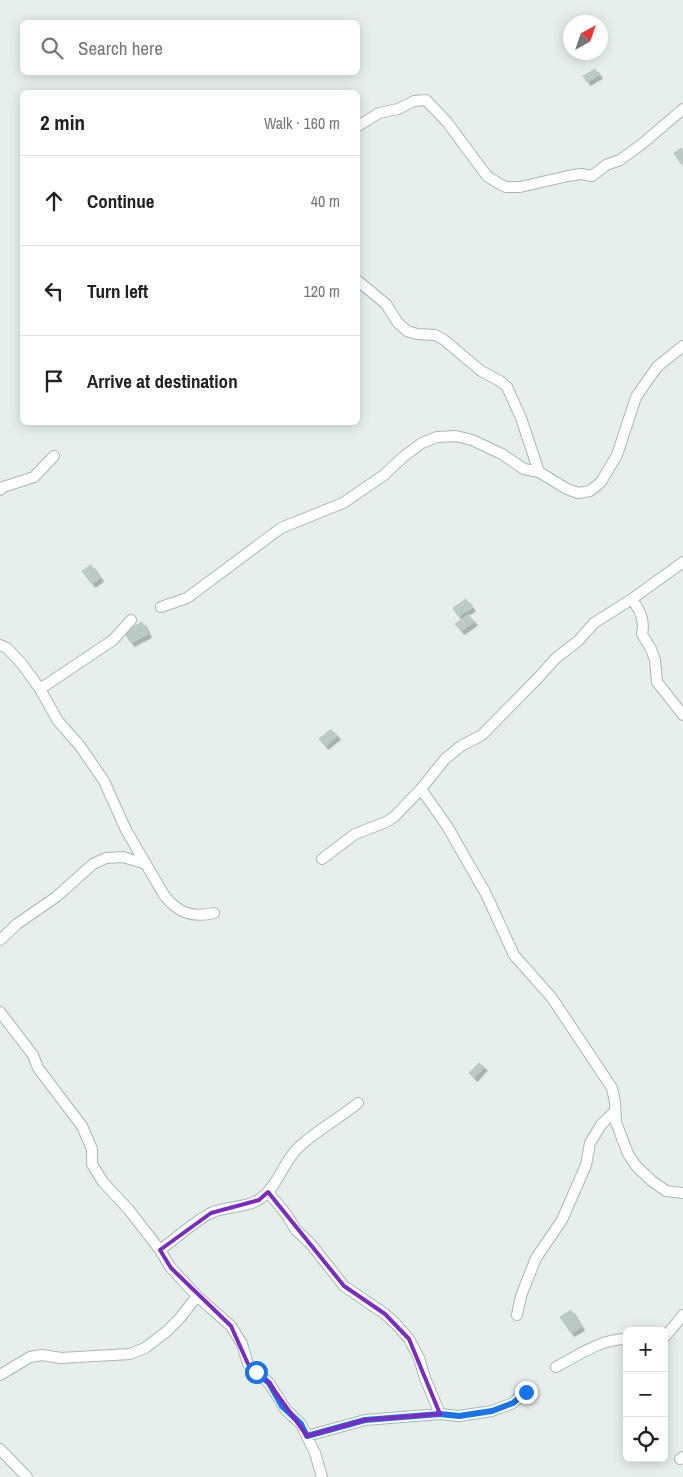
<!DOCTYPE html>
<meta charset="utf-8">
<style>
:root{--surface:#fff;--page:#f2f2f2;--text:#222;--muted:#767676;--line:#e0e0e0}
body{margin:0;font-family:"Archivo Narrow",sans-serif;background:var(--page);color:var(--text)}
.controls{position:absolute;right:15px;bottom:15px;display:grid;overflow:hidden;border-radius:8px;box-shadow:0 2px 12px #0003}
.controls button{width:45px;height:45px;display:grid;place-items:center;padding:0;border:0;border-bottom:1px solid var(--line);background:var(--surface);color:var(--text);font:25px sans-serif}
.compass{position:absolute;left:563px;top:15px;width:45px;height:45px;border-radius:50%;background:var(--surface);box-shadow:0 2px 12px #0003;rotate:40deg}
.stop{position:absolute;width:15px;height:15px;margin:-11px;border:4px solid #1a73e8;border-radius:50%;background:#fff}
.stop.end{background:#1a73e8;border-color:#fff;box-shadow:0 1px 5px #0008}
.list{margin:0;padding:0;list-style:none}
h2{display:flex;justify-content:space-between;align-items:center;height:65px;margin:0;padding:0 20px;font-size:21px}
h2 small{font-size:16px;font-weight:400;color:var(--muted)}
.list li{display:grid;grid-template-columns:32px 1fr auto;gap:15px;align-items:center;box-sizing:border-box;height:90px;padding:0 20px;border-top:1px solid var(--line)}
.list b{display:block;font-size:19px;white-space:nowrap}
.list em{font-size:16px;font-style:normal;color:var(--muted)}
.icon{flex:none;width:28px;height:28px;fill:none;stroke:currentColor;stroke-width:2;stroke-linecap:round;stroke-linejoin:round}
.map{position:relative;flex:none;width:683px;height:1477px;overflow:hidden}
.search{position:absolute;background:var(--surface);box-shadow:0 2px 12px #0003;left:20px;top:20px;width:340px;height:55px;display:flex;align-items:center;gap:12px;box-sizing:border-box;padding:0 18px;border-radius:8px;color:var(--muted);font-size:19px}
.panel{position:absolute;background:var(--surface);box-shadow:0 2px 12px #0003;left:20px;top:90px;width:340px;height:335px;border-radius:8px}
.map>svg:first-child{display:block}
.building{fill:#bbcac4;stroke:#b8c9c2;filter:url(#shadow)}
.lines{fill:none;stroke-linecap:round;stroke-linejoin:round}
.minor-casing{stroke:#a8b8b2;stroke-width:12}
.minor{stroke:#fff;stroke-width:10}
.route{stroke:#1a73e8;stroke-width:6}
.marked{fill:none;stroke:#7b2cbf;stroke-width:4;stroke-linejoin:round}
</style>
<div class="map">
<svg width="683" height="1477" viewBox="0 0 683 1477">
<defs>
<filter id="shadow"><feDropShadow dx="3.5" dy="3.5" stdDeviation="0" flood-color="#0004"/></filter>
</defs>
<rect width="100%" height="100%" fill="#e6efeb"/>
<!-- building -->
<path class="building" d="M595,69L599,75L587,82L583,76Z
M681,148L683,152V163L681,164L674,153Z
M91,565L100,578L92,584L82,571Z
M466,599L472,608L458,616L453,608Z
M468,615L474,622L461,631L455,624Z
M142,622L148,634L131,643L124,632Z
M331,729L337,736L325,746L319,739Z
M479,1063L484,1067L474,1078L469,1073Z
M571,1310L581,1327L571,1333L560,1317Z"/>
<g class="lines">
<defs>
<path id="minor" d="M358,126L379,113L398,109L414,101L426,100L447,122L487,176L498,183L506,187H520L568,176L581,174L592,176L606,165L620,160L642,144L683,109
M358,281L386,304L398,323L407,331L417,334L435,335L443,339L481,371L500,381L507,387L521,418L539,472
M0,490L3,487L34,477L54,456
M632,599C640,611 645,620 642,634L651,649L655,660L657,682L683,715
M161,607L187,598L281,528L343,503L384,475L403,457L422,443L437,437L456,436L472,440L502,454L524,469L539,472L567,489L578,493L590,491L601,482L617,455L636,397L657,367L683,346
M0,645L7,648L22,664L40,689L58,721L80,746L104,781L126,830L164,895C178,913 192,918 214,913
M40,689L113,640L131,620
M421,789L447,826L486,894L514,955L552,998L612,1088L615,1102L616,1122L628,1154L637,1167L652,1181L666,1191L683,1193
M322,859L355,834L386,822L394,817L421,789L445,759L461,746L482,735L538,678L556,658L578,641L594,623L632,599L683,562
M0,940L17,924L56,897L93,864L106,858L123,857L146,864
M0,1012L33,1055L38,1068L82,1126L92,1149V1164L103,1182L129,1210L160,1250L171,1268L197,1296L231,1326L242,1344L248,1364L269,1383L286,1410L301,1424L315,1453L322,1477
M268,1192L286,1214L296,1230L310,1243L344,1286L385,1314L396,1324L409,1339L419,1358L425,1378L440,1414
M160,1250C175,1239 197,1219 213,1212C228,1206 248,1208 261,1198C279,1185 283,1161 300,1146C316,1131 340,1118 358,1103
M517,1315L521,1296L536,1258L562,1220L586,1165L590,1143L601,1125L615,1111
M664,1338L683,1315
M556,1367C579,1355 600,1339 627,1339
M0,1375L30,1357L42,1355L61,1358L130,1354L145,1348L167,1331L180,1318L197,1296
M307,1436L365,1420L440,1414L459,1416L492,1411L513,1403L526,1391
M0,1449L27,1477
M680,1459L683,1457"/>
</defs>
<!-- minor casing -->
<use href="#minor" class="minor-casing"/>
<!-- minor -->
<use href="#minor" class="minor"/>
</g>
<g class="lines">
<!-- route -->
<path class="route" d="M256,1372L269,1383L282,1406L301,1424L307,1436L365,1420L440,1414L459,1416L492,1411L513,1403L526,1392"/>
</g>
<!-- marked area -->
<path class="marked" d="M268,1192L344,1286L385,1314L409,1339L440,1414L365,1420L307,1436L269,1383L248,1364L231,1326L171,1268L160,1250L211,1213L259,1200Z"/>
</svg>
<div class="controls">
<button>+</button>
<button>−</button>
<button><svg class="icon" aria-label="locate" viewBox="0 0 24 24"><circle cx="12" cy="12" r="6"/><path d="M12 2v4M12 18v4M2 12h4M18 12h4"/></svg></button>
</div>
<svg class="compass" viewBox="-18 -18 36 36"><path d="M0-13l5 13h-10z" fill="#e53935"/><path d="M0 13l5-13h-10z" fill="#767676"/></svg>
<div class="stop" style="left:256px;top:1372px"></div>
<div class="stop end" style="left:526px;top:1392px"></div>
<div class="search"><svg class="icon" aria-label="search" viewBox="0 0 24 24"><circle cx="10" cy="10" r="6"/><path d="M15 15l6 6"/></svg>Search here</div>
<section class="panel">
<h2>2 min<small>Walk · 160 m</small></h2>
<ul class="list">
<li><svg class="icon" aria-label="ahead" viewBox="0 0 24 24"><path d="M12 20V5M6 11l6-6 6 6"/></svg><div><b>Continue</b></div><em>40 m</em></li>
<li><svg class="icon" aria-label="left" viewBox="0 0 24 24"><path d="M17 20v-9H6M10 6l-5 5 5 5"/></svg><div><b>Turn left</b></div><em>120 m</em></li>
<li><svg class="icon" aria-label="arrive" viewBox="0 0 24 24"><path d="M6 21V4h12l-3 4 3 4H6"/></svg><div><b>Arrive at destination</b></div></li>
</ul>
</section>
</div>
